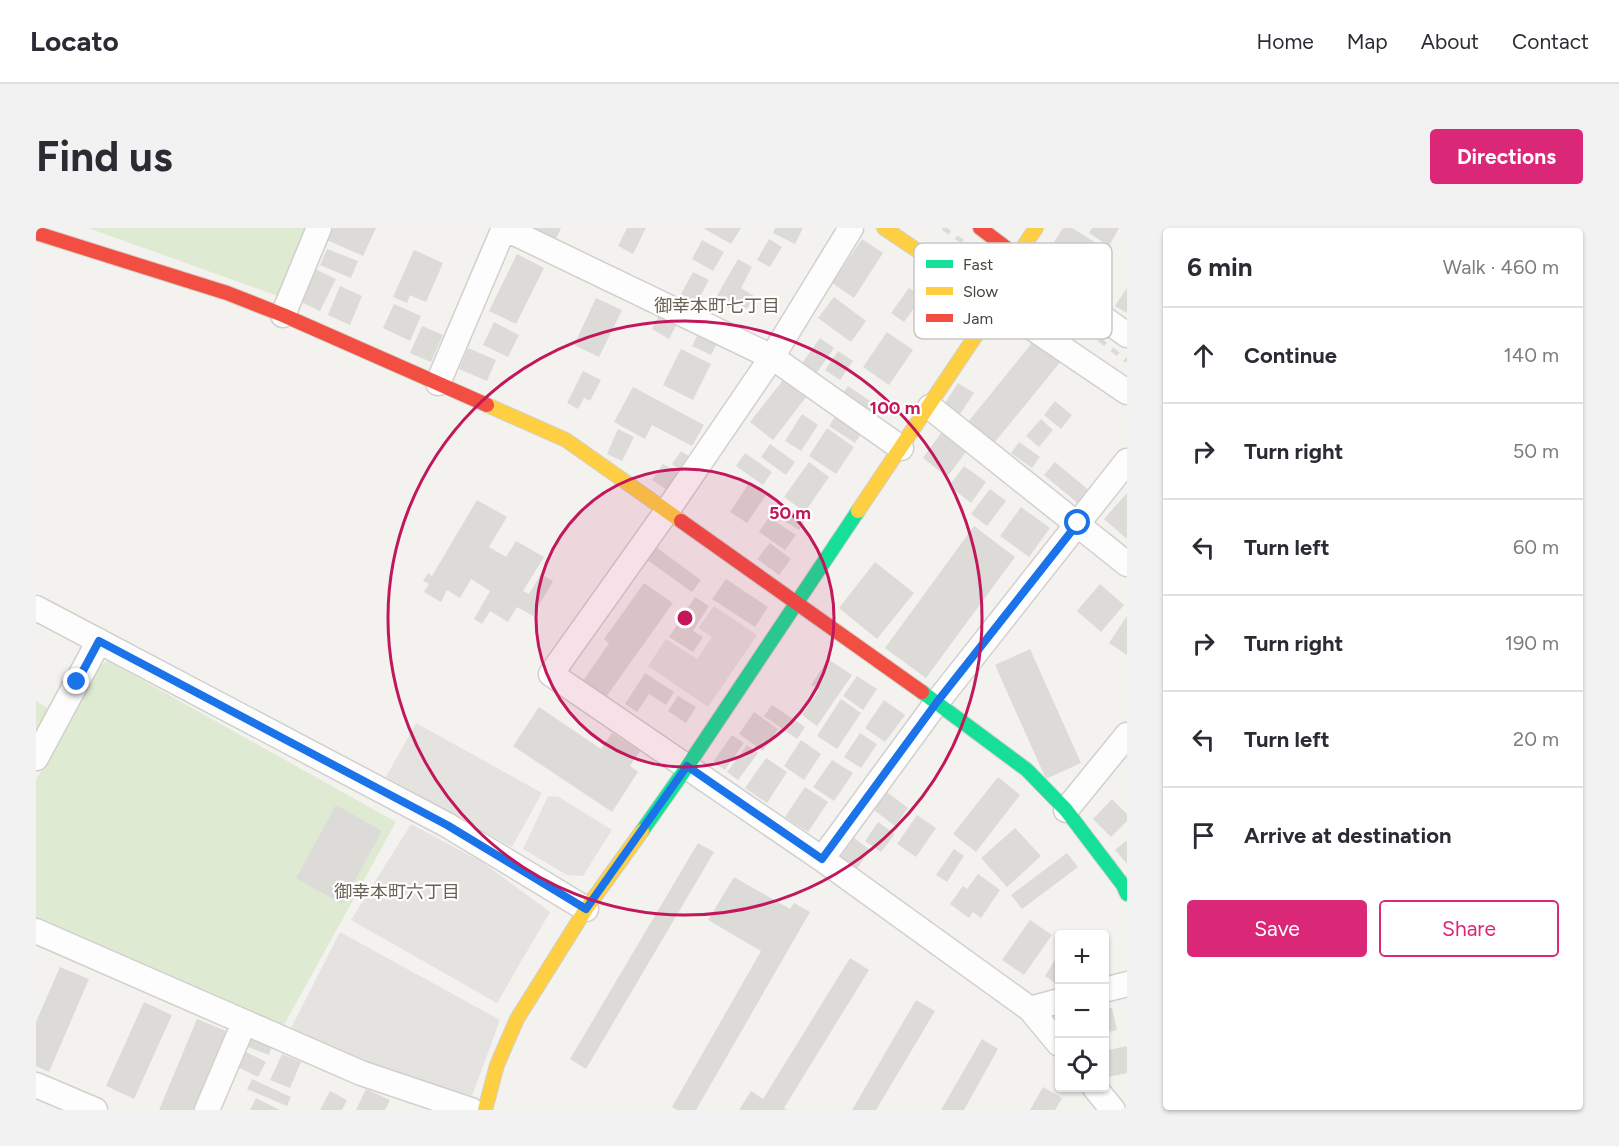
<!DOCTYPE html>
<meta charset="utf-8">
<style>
:root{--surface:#fff;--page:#f2f2f3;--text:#2b2b33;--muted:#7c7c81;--line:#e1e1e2;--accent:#db2777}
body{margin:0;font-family:Figtree,"Noto Sans JP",sans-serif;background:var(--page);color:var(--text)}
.controls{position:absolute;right:18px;bottom:18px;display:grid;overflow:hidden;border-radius:6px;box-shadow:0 2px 4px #0004}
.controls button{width:54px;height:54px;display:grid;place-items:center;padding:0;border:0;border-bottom:2px solid var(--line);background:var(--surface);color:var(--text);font:30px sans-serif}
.stop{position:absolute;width:18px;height:18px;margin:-14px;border:4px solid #1a73e8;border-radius:50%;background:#fff}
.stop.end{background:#1a73e8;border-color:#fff;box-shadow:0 2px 6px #0008}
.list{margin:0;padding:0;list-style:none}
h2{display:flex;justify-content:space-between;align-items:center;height:78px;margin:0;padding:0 24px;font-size:26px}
h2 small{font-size:20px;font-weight:400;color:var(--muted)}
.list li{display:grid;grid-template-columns:39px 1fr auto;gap:18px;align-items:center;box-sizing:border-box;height:96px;padding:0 24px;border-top:2px solid var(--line)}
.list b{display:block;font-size:22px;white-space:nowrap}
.list em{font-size:20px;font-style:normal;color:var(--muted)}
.actions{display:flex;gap:12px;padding:18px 24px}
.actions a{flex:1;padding:14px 0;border:2px solid var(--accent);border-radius:6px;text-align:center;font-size:21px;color:var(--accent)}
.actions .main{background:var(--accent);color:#fff}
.icon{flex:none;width:33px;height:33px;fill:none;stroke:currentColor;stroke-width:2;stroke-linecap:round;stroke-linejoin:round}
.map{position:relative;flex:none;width:1091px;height:882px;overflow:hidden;border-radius:6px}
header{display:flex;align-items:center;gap:36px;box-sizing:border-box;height:84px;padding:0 30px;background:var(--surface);border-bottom:2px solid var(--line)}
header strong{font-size:28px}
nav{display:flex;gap:33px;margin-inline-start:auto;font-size:21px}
.intro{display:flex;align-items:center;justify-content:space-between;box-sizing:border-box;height:144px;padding:0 36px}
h1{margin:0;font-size:42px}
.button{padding:15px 27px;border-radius:6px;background:var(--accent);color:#fff;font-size:21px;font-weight:700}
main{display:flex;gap:36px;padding:0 36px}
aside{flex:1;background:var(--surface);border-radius:6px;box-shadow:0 2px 4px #0004}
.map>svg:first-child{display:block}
.green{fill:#dfead2}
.parking{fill:#e4e3e0}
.building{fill:#dcdbd7}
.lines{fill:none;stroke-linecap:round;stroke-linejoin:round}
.street-casing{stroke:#d1d0cc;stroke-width:27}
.fast-casing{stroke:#d2d0c8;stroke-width:16}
.slow-casing{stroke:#d2d0c8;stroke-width:16}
.jam-casing{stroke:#d2d0c8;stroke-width:16}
.street{stroke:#fdfdfd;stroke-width:24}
.fast{stroke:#16e098;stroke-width:14}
.slow{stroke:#ffcf43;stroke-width:14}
.jam{stroke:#f24e42;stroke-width:14}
.rail{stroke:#dbdbdb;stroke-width:4.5;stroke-dasharray:8 8;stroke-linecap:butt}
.route{stroke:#1a73e8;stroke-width:8}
.ring{fill:none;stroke:#c2185b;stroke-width:3}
.labels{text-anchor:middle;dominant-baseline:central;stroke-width:4.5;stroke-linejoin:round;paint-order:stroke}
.neighbourhood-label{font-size:18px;fill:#6a6253;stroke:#fff}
.key{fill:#fff;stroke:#c8c7c4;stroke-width:1.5}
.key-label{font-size:16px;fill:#48443b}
.centre{fill:#c2185b;stroke:#fff;stroke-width:3}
.ring-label{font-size:18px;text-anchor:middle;font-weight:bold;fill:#c2185b;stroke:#fff;stroke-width:4.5;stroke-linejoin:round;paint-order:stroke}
</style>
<header>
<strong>Locato</strong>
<nav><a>Home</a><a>Map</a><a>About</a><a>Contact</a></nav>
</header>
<div class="intro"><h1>Find us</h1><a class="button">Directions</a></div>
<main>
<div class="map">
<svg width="1091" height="882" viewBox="0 0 1091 882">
<rect width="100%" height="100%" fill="#f3f2ef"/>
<!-- green -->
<path class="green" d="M52,0H272L242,68Z
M72,433L360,594L248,797L0,691V552L64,437Z
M0,473L15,482L0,509Z"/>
<!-- parking -->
<path class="parking" d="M678,378L721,407L672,479L612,438L630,411L661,431L676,409L662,400Z
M380,495L506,565L476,619L350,549Z
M512,568L523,569L576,602L547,648L531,647L487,621Z
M375,596L446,634L514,684L461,775L315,692Z
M304,704L464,792L436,868L326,839L253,804Z"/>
<!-- building -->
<path class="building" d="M297,0H340L327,28L291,12Z
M497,0H525L520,11Z
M591,0H610L597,26L582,18Z
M667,0H705L695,16Z
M739,0H767L759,16L737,5Z
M1027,0H1036L1062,16L1040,52L1007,32Z
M1056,0H1083L1073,18L1053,5Z
M733,11L746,19L734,39L721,32Z
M826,11L847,25L818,70L796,55Z
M666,12L688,24L677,43L656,31Z
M291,21L322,33L315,50L284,37Z
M378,22L407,35L390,74L374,67L371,75L357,69Z
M481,26L508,40L480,96L453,83Z
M702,31L716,39L705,60L718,68L711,81L698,74L693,81L678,73Z
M279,41L300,51L284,83L263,73Z
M657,44L673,52L658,80L642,71Z
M304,58L326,68L314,97L292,87Z
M873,60L886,69L868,94L855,85Z
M1091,60V85L1079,78Z
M798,69L830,93L815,114L782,90Z
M560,70L586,82L563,129L538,117Z
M358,76L385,88L374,113L347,100Z
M623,88L640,98L633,111L616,101Z
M458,94L483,107L472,129L447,117Z
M386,98L407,107L395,134L374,125Z
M851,104L877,122L853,157L827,139Z
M662,106L681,115L675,127L656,118Z
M784,110L798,120L778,149L764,138Z
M1000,110L1026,132L958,215L932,194Z
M432,120L460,132L451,153L423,141Z
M645,121L675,136L657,172L627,157Z
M802,123L817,133L804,152L789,142Z
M547,143L565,152L554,173L548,170L542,181L531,175Z
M751,147L774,164L737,212L714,194Z
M922,155L938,165L922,189L907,178Z
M812,158L843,179L836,189L805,168Z
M597,159L668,197L656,218L616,197L609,211L578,194Z
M1019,173L1036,187L1025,201L1008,187Z
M766,186L782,197L765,223L749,213Z
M800,187L826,205L819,215L793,198Z
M1005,191L1017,202L1003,219L990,208Z
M791,200L818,219L800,246L773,228Z
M582,201L598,209L586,233L571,226Z
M905,205L930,224L911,249L887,230Z
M983,214L1004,229L996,240L975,225Z
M734,216L759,234L750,247L725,229Z
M645,223L653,228L644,242L636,236Z
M709,225L736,244L727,257L700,238Z
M773,234L793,249L769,284L748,269Z
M1019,234L1055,264L1044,277L1008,247Z
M627,236L642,245L631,262L616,252Z
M928,238L950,254L935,275L913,258Z
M713,255L730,267L711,295L694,284Z
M954,261L970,273L951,298L935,286Z
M1091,265V311L1068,291Z
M441,272L471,289L453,319L470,329L480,313L508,329L487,363L493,366L505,346L517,353L497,388L481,379L472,394L454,383L446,396L438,391L454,363L435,351L424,370L411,362L405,374L388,364L393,356L387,353L392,345L396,348Z
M747,277L770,291L763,302L740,288Z
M985,279L1014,300L993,329L964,308Z
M733,289L760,307L749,322L723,304Z
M938,298L979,329L890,450L849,420Z
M734,315L755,331L743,347L721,331Z
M616,316L665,352L656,364L607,329Z
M839,334L878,365L841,411L803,380Z
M690,351L732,379L719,399L676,371Z
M608,355L637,375L570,469L547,453L573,415L568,411Z
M1064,356L1088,377L1065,404L1041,383Z
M659,369L673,378L657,403L667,409L657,424L633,409Z
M1091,388V427L1073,415Z
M994,421L1045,535L1010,551L959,437Z
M792,431L816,447L781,498L766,487L783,462L775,457Z
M609,445L638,464L630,477L613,466L601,484L589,476Z
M821,448L841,461L827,482L807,468Z
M642,468L660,479L650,495L632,483Z
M805,471L825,485L801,521L781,508Z
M848,472L869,487L849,514L829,500Z
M736,477L769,499L761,511L728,488Z
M503,479L565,521L576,505L604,523L594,538L602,544L576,584L477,518Z
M718,484L742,501L727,523L703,506Z
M824,505L841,516L825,540L808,529Z
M696,507L708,515L689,542L677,534Z
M765,512L785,526L768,552L748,538Z
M711,517L722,525L702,552L691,544Z
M730,530L751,544L731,575L709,560Z
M796,532L817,545L798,573L777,559Z
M962,549L984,567L940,624L917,606Z
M769,559L792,574L772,604L749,589Z
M851,564L872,580L859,598L838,582Z
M1076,571L1091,586V593L1075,609L1057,591Z
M300,577L346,603L306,676L260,650Z
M881,587L900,600L880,629L861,616Z
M842,594L859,606L845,624L829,613Z
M979,600L1005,628L971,659L945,630Z
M818,610L834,622L819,643L803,631Z
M1091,612V636L1079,622Z
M662,615L678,624L550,841L534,831Z
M918,621L928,628L911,654L900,647Z
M1031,625L1042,639L986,681L975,667Z
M942,646L964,662L945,690L937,684L933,690L914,676L927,658L931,661Z
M698,649L754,681L758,675L774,684L660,882H641L636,879L725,723L672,692Z
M994,692L1016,707L988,747L966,732Z
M1023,725V758L1009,748Z
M814,730L833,742L748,880L752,882H703L715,863L727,871Z
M24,739L53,751L13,844L0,838V794Z
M880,772L899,783L840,882H816Z
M108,774L136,787L98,871L70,858Z
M1076,780L1081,802L1068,805V781Z
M161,791L190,803L157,882H123Z
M215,810L236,818L233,827L212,819Z
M946,811L962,821L928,882H905Z
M1091,818V845L1068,850V823Z
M210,824L230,834L222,849L202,839Z
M246,826L265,834L254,860L234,852Z
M216,851L255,869L251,878L211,861Z
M1007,859L1026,870L1019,882H994Z
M330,861L354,872L349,882H320Z
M294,863L311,872L306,882H284Z
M220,870L244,882H214Z"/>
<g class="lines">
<defs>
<path id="street" d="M815,0L736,129L631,283L515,446L786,631L994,781L1023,816
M981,28L1091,107
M961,76L1091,164
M247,87L283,0
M402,155L468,0L736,129L865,220
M894,179L1091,336
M0,380L411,597L550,681
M0,530L63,413
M1030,582L1091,507
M786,631L901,474L1091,233
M0,703L325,845L435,882
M1068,762L1091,756
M994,781L1023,773
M0,857L59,882
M1059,860L1077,882
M171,882L208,795"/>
<path id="fast" d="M886,464L991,542L1030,582L1087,657L1091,666
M606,603L651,539L822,283"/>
<path id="slow" d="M848,0L961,76
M978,39L981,28L1000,0
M451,177L530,212L645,293
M822,283L961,76L966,63
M449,882L461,837L481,791L550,681L606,603"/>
<path id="jam" d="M944,0L981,28
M0,5L191,65L247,87L451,177
M645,293L886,464"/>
</defs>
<!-- street casing -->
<use href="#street" class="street-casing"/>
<!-- fast casing -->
<use href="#fast" class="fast-casing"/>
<!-- slow casing -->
<use href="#slow" class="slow-casing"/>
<!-- jam casing -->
<use href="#jam" class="jam-casing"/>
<!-- street -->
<use href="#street" class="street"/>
<!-- fast -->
<use href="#fast" class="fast"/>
<!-- slow -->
<use href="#slow" class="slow"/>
<!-- jam -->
<use href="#jam" class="jam"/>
<!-- rail -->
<path class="rail" d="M907,0L1033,88L1091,133"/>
</g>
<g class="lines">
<!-- route -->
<path class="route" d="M41,454L63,413L411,597L550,681L651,538L786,631L901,474L1042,295"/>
</g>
<!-- distance rings -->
<circle cx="649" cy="390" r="149" fill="#c2185b" fill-opacity=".12"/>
<g class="ring">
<circle cx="649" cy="390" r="149"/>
<circle cx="649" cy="390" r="297"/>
</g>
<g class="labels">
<!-- neighbourhood labels -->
<g class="neighbourhood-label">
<text x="681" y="78">御幸本町七丁目</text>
<text x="361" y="664">御幸本町六丁目</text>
</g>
</g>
<!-- legend -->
<rect x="878" y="15" width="198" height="96" rx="9" class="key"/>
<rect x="890" y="32" width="27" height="8" fill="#16e098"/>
<rect x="890" y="59" width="27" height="8" fill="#ffcf43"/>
<rect x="890" y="86" width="27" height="8" fill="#f24e42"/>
<g class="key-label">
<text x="927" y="42">Fast</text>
<text x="927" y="69">Slow</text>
<text x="927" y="96">Jam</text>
</g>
<circle cx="649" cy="390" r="9" class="centre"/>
<g class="ring-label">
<text x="859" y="186">100 m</text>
<text x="754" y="291">50 m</text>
</g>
</svg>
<div class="controls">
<button>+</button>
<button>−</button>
<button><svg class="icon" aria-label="locate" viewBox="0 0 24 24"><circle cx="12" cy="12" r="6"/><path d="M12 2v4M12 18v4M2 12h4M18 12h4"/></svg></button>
</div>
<div class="stop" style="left:1042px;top:295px"></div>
<div class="stop end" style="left:41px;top:454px"></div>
</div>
<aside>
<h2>6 min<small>Walk · 460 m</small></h2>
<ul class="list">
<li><svg class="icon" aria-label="ahead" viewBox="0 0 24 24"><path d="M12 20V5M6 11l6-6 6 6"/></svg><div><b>Continue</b></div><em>140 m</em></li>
<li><svg class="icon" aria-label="right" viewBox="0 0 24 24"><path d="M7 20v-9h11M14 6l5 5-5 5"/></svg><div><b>Turn right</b></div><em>50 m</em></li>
<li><svg class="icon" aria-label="left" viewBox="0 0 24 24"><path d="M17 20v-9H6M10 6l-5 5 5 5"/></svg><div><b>Turn left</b></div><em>60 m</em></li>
<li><svg class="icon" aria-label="right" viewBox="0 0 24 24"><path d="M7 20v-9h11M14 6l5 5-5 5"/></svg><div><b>Turn right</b></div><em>190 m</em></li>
<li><svg class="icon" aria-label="left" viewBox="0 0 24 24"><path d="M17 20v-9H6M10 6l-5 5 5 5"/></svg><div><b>Turn left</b></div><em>20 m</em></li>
<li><svg class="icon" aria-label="arrive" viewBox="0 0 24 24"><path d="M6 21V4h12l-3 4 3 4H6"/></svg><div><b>Arrive at destination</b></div></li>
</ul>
<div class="actions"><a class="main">Save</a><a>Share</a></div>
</aside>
</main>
